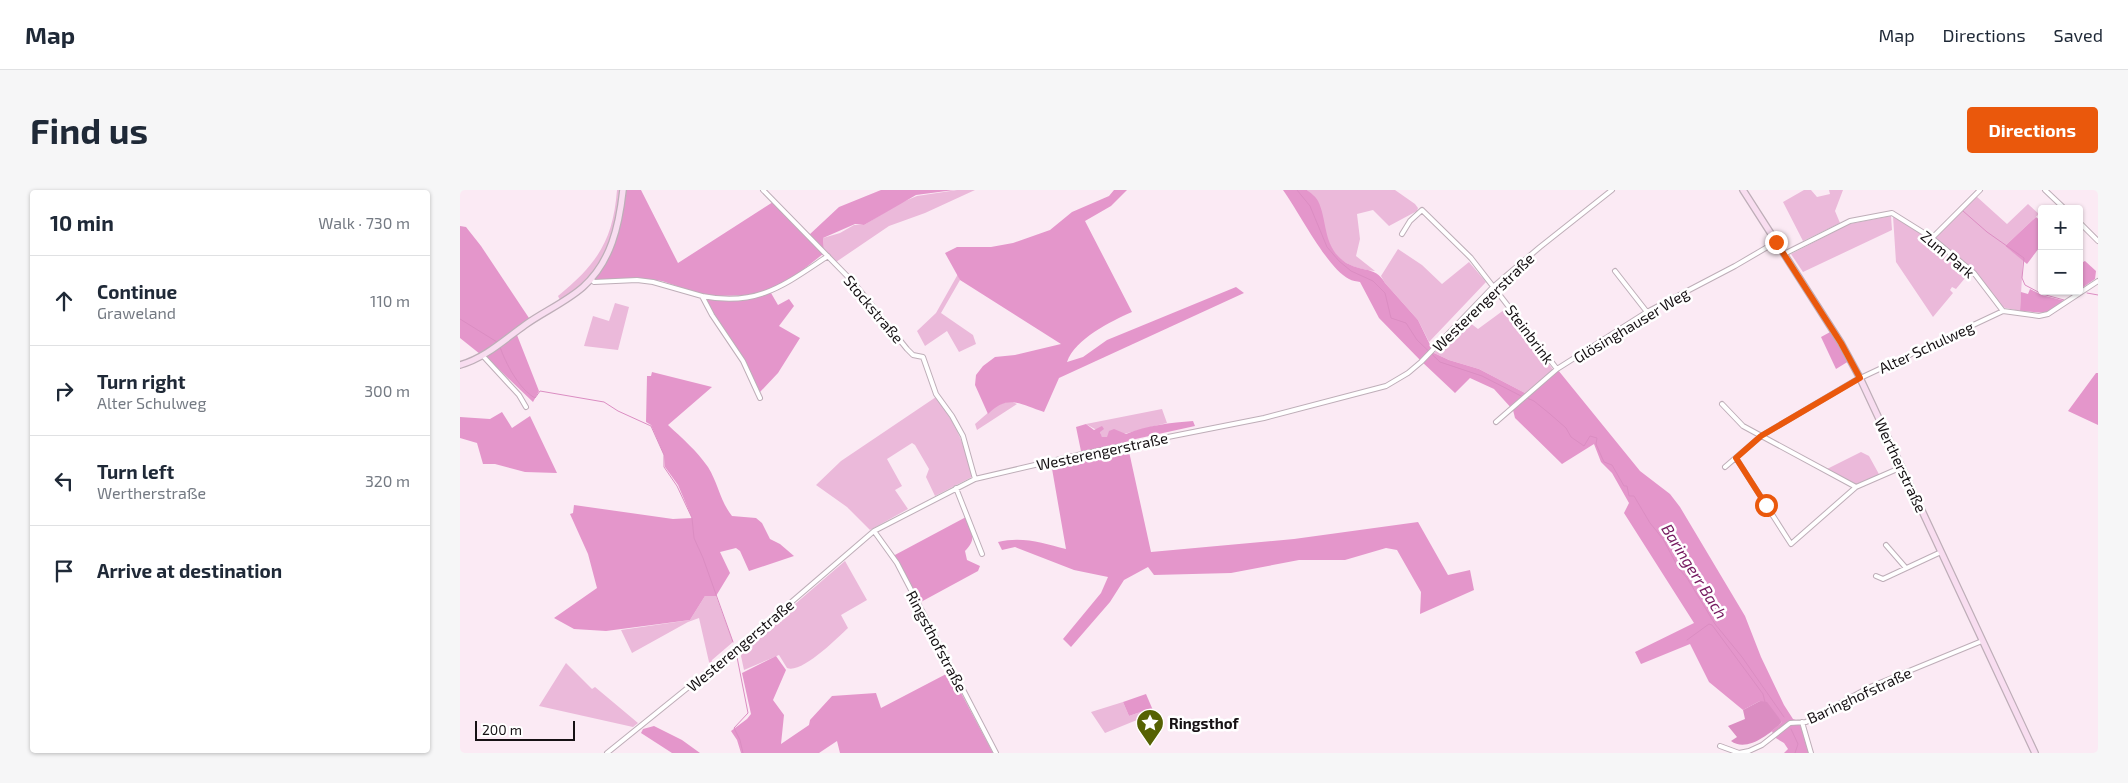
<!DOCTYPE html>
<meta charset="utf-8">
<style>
:root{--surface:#fff;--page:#f6f6f7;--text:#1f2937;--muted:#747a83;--line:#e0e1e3;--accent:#ea580c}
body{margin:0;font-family:"Exo 2",sans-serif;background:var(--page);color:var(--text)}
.controls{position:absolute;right:15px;top:15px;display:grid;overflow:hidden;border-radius:5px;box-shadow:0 1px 4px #0004}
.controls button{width:45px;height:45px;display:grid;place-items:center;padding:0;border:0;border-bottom:1px solid var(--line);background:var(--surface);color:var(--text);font:25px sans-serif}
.scale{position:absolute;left:15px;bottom:12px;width:100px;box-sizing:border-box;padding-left:5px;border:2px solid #161114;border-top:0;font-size:14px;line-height:18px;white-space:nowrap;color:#161114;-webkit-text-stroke:4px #fff;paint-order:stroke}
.stop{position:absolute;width:15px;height:15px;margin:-11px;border:4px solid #ea580c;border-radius:50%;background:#fff}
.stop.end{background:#ea580c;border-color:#fff;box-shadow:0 1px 5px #0008}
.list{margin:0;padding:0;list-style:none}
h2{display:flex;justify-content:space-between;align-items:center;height:65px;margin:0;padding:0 20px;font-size:21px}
h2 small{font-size:16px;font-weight:400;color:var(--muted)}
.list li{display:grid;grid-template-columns:32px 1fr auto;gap:15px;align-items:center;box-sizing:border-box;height:90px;padding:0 20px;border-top:1px solid var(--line)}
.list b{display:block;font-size:19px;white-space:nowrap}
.list p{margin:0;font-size:16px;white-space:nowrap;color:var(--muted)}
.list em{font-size:16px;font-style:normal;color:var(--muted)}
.icon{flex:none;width:28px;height:28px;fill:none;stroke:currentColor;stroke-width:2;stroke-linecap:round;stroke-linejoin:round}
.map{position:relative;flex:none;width:1638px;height:563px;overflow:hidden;border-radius:5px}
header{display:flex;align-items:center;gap:30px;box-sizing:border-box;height:70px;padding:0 25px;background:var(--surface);border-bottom:1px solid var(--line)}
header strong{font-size:24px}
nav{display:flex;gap:28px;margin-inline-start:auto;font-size:18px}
.intro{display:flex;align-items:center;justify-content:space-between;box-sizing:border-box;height:120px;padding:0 30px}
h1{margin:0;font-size:35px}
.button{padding:12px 22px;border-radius:5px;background:var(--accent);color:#fff;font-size:18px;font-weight:700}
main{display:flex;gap:30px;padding:0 30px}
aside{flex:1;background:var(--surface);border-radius:5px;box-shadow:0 1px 4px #0004}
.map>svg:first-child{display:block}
.green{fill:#ebb9da}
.forest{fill:#e496cb}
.water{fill:#db8dc2}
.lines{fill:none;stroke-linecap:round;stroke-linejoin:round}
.stream{stroke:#db8dc2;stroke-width:1}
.street-casing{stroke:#beaeb8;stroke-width:6}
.secondary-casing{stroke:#beaeb8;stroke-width:8}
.street{stroke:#fff;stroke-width:4}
.secondary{stroke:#f8ddf0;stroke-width:5.5}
.route{stroke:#ea580c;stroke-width:6}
.labels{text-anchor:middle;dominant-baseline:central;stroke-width:5;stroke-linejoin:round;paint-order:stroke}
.street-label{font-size:15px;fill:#161114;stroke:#fff}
.poi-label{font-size:15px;font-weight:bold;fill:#161114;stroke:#fff;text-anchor:start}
.water-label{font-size:16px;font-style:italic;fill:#75195f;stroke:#fff}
</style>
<header>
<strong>Map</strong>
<nav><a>Map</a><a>Directions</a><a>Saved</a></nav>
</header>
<div class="intro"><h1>Find us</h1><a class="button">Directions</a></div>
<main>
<aside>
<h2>10 min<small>Walk · 730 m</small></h2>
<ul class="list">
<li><svg class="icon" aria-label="ahead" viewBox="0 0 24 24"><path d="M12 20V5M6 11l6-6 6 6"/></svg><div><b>Continue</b><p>Graweland</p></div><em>110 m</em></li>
<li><svg class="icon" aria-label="right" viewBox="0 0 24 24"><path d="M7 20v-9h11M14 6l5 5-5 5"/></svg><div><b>Turn right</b><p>Alter Schulweg</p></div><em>300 m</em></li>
<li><svg class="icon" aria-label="left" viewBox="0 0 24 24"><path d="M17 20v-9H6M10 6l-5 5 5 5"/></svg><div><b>Turn left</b><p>Wertherstraße</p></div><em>320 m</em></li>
<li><svg class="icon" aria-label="arrive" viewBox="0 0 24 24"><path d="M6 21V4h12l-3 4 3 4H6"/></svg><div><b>Arrive at destination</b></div></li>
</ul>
</aside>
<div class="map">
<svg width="1638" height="563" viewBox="0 0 1638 563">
<rect width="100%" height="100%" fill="#fbeaf4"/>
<!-- green -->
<path class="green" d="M157,0H161C158,32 150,69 126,92C118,99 108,105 100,110L98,106C137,74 153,51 157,0Z
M497,0H515L465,23L429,36L376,72L364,60L363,48L380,43L394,35H404L440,13L457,6Z
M847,0H935L955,14L958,18L957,21L929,36L913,20L897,24L900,49L896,66L915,81C888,78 874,70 865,43C858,23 864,17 847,0Z
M1344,0H1351L1357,7L1370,4L1369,0H1383L1375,21L1380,33L1343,51L1323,12Z
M1516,6L1547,34L1568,14L1579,24L1545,56L1563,70L1560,121L1541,117L1515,81L1473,47Z
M1431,26L1432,40L1343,82L1331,64L1389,34Z
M1433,26L1458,42L1510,82L1496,99L1492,97L1490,100L1493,103L1473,127L1436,72Z
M938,59L962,75L982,94L1009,72L1026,92L969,152L958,130L925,93L921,86Z
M498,84L500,90L481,123L513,145L516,154L499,162L487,141L465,156L457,141L476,123Z
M155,113L169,117L158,160L124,156L133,126L149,131Z
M1048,117L1094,181L1067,204L1019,179L989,170L974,163L1005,129L1018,139Z
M476,207C496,235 505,253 512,287L475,306L466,287L469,279L455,255L452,253L427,269L442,296L435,300L448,319L410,340L387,317L356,295L381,271Z
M550,211L557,214L517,240L515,234L537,215Z
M702,219L707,233C685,238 664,245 642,248L640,242L626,234Z
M1401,262L1409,266L1420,286L1396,294L1367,279Z
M385,371L407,410L381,425L388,438C377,448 342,484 327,478L319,465L284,480L281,466L283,459Z
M245,406H256L273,452L252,470L251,474L249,472L239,428L228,432L172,463L161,440L230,430Z
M106,473L132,499L135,497L178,533L173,537L79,516Z
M663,512L669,526L692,518L694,523L645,543L631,522Z"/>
<!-- forest -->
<path class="forest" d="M164,0H181L218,73L313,12L363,64L321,97L295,105L259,106L240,104L202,91L176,88L136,90L135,87L155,50Z
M421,0H494L456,5L404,35L395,34L363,48L364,60L349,45L379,17Z
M654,0H667L651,16L625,31L672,122C651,131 615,149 607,172L623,167L647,150L776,97L784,103L599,188L584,222C560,214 548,204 528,224L515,195L516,185L523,176L535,167L555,165L601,154L500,90L485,63L497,57H531L553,53L590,40L612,22L649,6Z
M823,0H847C851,3 856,7 858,11C867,29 863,52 880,68C897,84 915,74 925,93L958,130L974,163L989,170L1019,179L1067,204L1081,192L1084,193L1098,180L1180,281L1210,304L1220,317L1285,426L1301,467L1324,515L1333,529L1339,531L1349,563H1324L1328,559L1324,553L1314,547L1312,541L1322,532L1300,511L1283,520L1249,492L1230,454L1181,474L1175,462L1234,433L1164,323L1169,313L1152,283L1141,272L1134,254L1102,274L1055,228L1053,220L1034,199L1010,188L995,203L960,170L919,128L900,92C897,91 892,91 889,89C867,78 839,22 823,0Z
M1576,27L1582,32V54L1567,74L1545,56Z
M0,36L6,37L21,56L69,128L20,164L0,148Z
M1625,71L1636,81L1635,89L1619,100V74Z
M1570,99L1582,105L1605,111L1587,123L1560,121L1561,102L1568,104Z
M311,103L318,115L329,109L334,116L319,136L340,148L318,183L300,202L284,170L245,110L248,108H295Z
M1372,141L1389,171L1376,179L1361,147Z
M57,145L79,201L73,212L27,168L26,166Z
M192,182L252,197L208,235C222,248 237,261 248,277C258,293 260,311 272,326L296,328L302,333L310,349L320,354L334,366L289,381L280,361L276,358L260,362L270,383L256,406H245L230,430L146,441L114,439L94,428L137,398L128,364L110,324L113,323L114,315L213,329L232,328L218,295L205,277L204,265L191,235L186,232L187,186H191Z
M1636,183H1638V235L1608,221Z
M42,222L52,238L70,226L97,283L65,282L35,274H23L17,253L0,248V227L30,229Z
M733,231L735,236L671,250L668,257L691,362L834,349L958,332L988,385L1010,380L1014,400L960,424L961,402L937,360L926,358L885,370H839L771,383L694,385L688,377L664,390L650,412L611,457L603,449L641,403L648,387L614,380L555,357L542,360L538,352C562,346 583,353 606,359L591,273L622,266L616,237L626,234L634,240L642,236L644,239L640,242L642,247H647L649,241L654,239L666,244C687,235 711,233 733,231Z
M506,327C511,342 518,348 505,361L507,370L520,376L518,381L459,413L433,366Z
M316,466L326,480L313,510L324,525L321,554L349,535L350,530L372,506L416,503L421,518L490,482L533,563H380L377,551L359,563H281L277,550L271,541L287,529L291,524L282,483Z
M686,504L692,518L669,526L663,512Z
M194,536L222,550L240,563H212L181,543L183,539Z"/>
<!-- water -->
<path class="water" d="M1300,511L1307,512L1322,532C1311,543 1287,563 1271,551L1277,547L1268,536L1285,529L1283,520Z"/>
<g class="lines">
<!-- stream -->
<path class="stream" d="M837,0L850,16L867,57L879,71L891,81L913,91L925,103L931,128L946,133L957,150L980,172L1022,186L1063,207
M1503,21L1527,42L1564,68L1562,88L1565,95L1582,104L1604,110
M1627,103L1638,105
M0,129L37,152
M40,157C46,174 59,199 75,208L80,201L144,212L158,221L191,236L204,265V277L217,296L232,328L234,348L243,368L273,452
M1067,208L1074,211L1090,224L1106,238L1111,247L1124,256L1130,246L1137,248L1136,254L1144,272L1152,275L1164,296H1167L1169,306H1174L1190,333L1203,349L1219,379L1227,388L1255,434L1282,467L1324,527
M1227,450L1249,434L1252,435L1303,504L1305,512
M277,467L288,523L274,538L280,550L283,563
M1331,539L1338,554L1335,563"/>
<defs>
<path id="street" d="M303,0L393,92L447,159L453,165L463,167L476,204L492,226L503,246L515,289
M1585,0L1605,19
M1619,32L1638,51
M942,44L950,31L962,20L1011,68L1097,179
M1472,48L1520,0
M1324,64L1390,31L1432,23L1472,48L1514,83L1543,121L1579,126L1588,124L1638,91
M1155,81L1187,122
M131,89L134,92L177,90L193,92L242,106L252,125L283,171L300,208
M242,106C298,117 324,95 368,66
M23,166L59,205L66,217
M1262,214L1283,236L1396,297
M1036,232L1097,179L1187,122L1275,76L1316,52
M1276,268L1331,354L1396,297L1442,277
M1265,277L1301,246L1394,191L1543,121
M496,298L522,364
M414,341L437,373L536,563
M1426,355L1446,378
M1416,386L1423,389L1481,362
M1342,532L1351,563
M1260,556L1279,563L1289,561L1302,555L1330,533L1346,532L1410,497L1522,451
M147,563L293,445L414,341L515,289L622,264L804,228L926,196L948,183L961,172L1034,96L1080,57L1152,0"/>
<path id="secondary" d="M1283,0L1381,153L1400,188L1575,563
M0,175C25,168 44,150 65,135C83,122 106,112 123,97C151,72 159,36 163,0"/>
</defs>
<!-- street casing -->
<use href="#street" class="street-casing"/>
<!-- secondary casing -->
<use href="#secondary" class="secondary-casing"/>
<!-- street -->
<use href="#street" class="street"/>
<!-- secondary -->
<use href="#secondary" class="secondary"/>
</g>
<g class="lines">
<!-- route -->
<path class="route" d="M1306,315L1276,268L1301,246L1400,188L1381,153L1316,52"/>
</g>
<!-- icons -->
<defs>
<symbol id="sight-pin" viewBox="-11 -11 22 30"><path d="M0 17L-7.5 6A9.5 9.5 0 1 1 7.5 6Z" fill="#566203" stroke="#fff"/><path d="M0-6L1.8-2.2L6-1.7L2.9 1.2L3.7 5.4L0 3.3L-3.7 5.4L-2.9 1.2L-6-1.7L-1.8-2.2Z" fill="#fff"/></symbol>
</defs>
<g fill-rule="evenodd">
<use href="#sight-pin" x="674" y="517" width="32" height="43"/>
</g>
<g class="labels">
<!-- street labels -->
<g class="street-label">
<text transform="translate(1488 64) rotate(40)">Zum Park</text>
<text transform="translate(1023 112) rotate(-44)">Westerengerstraße</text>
<text transform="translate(414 119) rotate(50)">Stockstraße</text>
<text transform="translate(1171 135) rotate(-31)">Glösinghauser Weg</text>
<text transform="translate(1070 144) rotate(53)">Steinbrink</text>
<text transform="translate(1466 157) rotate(-25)">Alter Schulweg</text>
<text transform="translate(642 261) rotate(-12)">Westerengerstraße</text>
<text transform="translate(1441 275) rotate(65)">Wertherstraße</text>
<text transform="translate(477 451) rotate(62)">Ringsthofstraße</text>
<text transform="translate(280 455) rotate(-40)">Westerengerstraße</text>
<text transform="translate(1399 505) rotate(-25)">Baringhofstraße</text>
</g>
<!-- poi labels -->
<g class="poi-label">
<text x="709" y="533">Ringsthof</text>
</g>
<!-- water labels -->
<g class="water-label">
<text transform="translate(1235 381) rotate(58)">Baringerr Bach</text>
</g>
</g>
</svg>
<div class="controls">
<button>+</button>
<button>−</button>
</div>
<div class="scale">200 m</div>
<div class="stop" style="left:1306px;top:315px"></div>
<div class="stop end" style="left:1316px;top:52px"></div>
</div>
</main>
